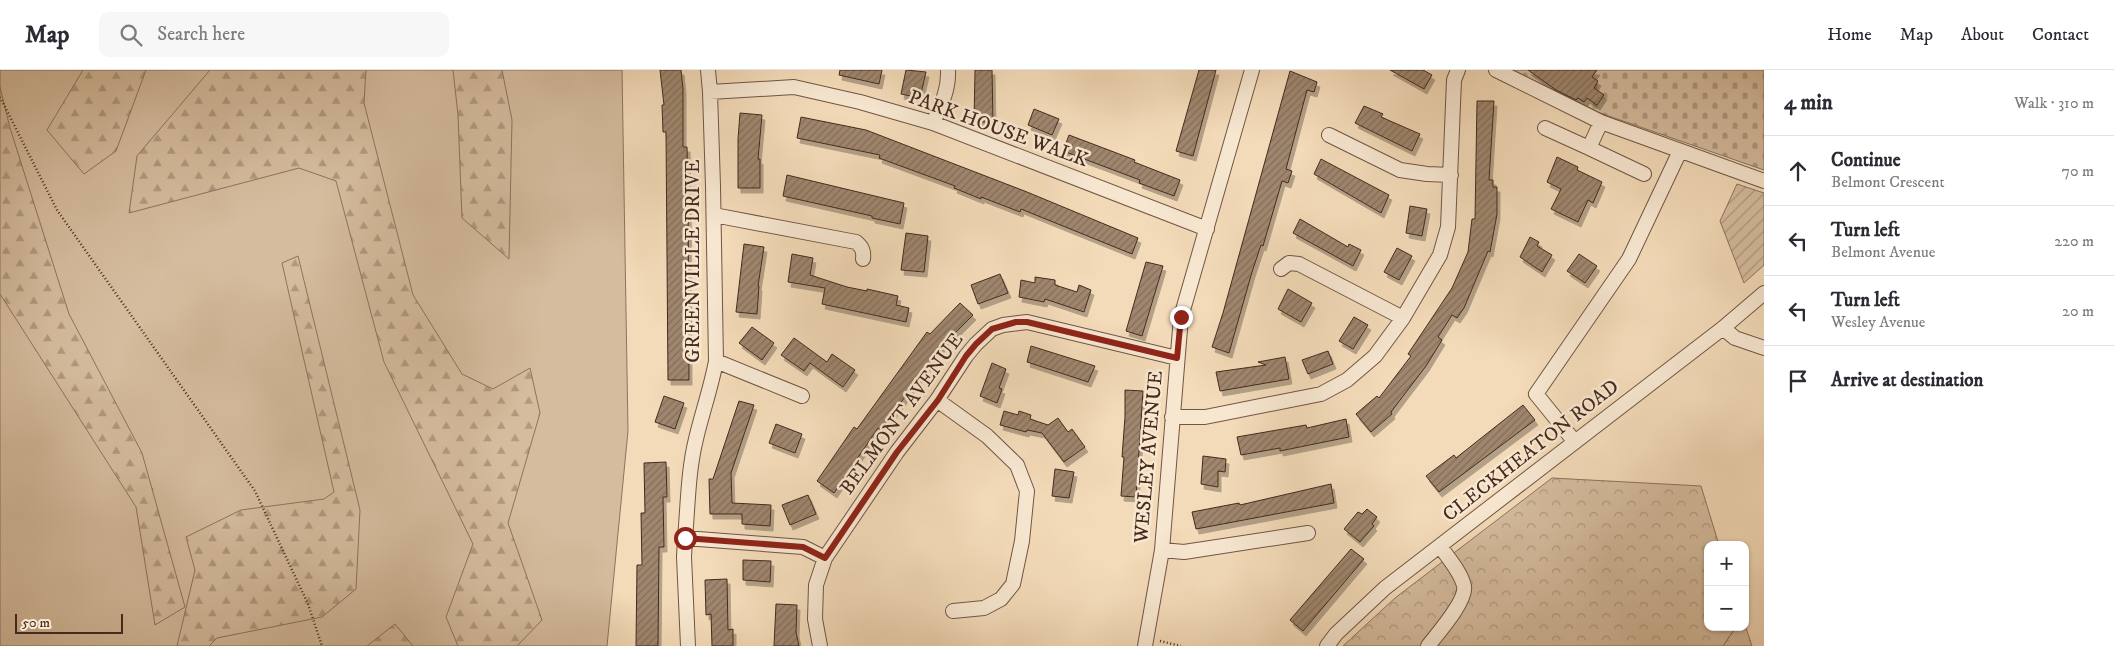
<!DOCTYPE html>
<meta charset="utf-8">
<style>
:root{--surface:#fff;--page:#f7f7f7;--text:#2b2b33;--muted:#7c7c81;--line:#e1e1e2}
body{margin:0;font-family:"IM FELL DW Pica",serif;background:var(--page);color:var(--text)}
.controls{position:absolute;right:15px;bottom:15px;display:grid;overflow:hidden;border-radius:10px;box-shadow:0 1px 4px #0004}
.controls button{width:45px;height:45px;display:grid;place-items:center;padding:0;border:0;border-bottom:1px solid var(--line);background:var(--surface);color:var(--text);font:25px sans-serif}
.scale{position:absolute;left:15px;bottom:12px;width:108px;box-sizing:border-box;padding-left:5px;border:2px solid #452a1d;border-top:0;font-size:14px;line-height:18px;white-space:nowrap;color:#452a1d;-webkit-text-stroke:4px #f7e7d1;paint-order:stroke}
.stop{position:absolute;width:15px;height:15px;margin:-11px;border:4px solid #8f2418;border-radius:50%;background:#fff}
.stop.end{background:#8f2418;border-color:#fff;box-shadow:0 1px 5px #0008}
.list{margin:0;padding:0;list-style:none}
h2{display:flex;justify-content:space-between;align-items:center;height:65px;margin:0;padding:0 20px;font-size:21px}
h2 small{font-size:16px;font-weight:400;color:var(--muted)}
.list li{display:grid;grid-template-columns:32px 1fr auto;gap:15px;align-items:center;box-sizing:border-box;height:70px;padding:0 20px;border-top:1px solid var(--line)}
.list b{display:block;font-size:19px;white-space:nowrap}
.list p{margin:0;font-size:16px;white-space:nowrap;color:var(--muted)}
.list em{font-size:16px;font-style:normal;color:var(--muted)}
.icon{flex:none;width:28px;height:28px;fill:none;stroke:currentColor;stroke-width:2;stroke-linecap:round;stroke-linejoin:round}
.map{position:relative;flex:none;width:1764px;height:576px;overflow:hidden}
header{display:flex;align-items:center;gap:30px;box-sizing:border-box;height:70px;padding:0 25px;background:var(--surface);border-bottom:1px solid var(--line)}
header strong{font-size:24px}
nav{display:flex;gap:28px;margin-inline-start:auto;font-size:18px}
.search{width:350px;height:45px;background:var(--page);display:flex;align-items:center;gap:12px;box-sizing:border-box;padding:0 18px;border-radius:10px;color:var(--muted);font-size:19px}
main{display:flex}
aside{flex:1;background:var(--surface)}
.map>svg:first-child{display:block}
.grass{fill:#d5bc9e;stroke:#8d735e}
.forest{fill:url(#forest-firs);stroke:#8d735e}
.cemetery{fill:url(#cemetery-stones);stroke:#8d735e}
.park{fill:url(#park-crowns);stroke:#8d735e}
.garden{fill:url(#garden-furrows);stroke:#8d735e}
.building{fill:url(#building-hatch);stroke:#452a1d;filter:url(#shadow)}
.lines{fill:none;stroke-linecap:round;stroke-linejoin:round}
.minor-casing{stroke:#705644;stroke-width:16}
.path{stroke:#452a1d;stroke-width:2.5;stroke-dasharray:1 2.5;stroke-linecap:butt}
.minor{stroke:#f7e7d1;stroke-width:14}
.route{stroke:#8f2418;stroke-width:6}
.labels{text-anchor:middle;dominant-baseline:central;stroke-width:5;stroke-linejoin:round;paint-order:stroke}
.street-label{font-size:20px;fill:#452a1d;stroke:#f7e7d1}
</style>
<header>
<strong>Map</strong>
<div class="search"><svg class="icon" aria-label="search" viewBox="0 0 24 24"><circle cx="10" cy="10" r="6"/><path d="M15 15l6 6"/></svg>Search here</div>
<nav><a>Home</a><a>Map</a><a>About</a><a>Contact</a></nav>
</header>
<main>
<div class="map">
<svg width="1764" height="576" viewBox="0 0 1764 576">
<defs>
<pattern id="forest-firs" width="22" height="20" patternUnits="userSpaceOnUse" patternTransform="scale(1.25)"><rect width="22" height="20" fill="#d5bc9e"/><path d="M5 1l3.5 6h-7zM16 11l3.5 6h-7z" fill="#af9980"/></pattern>
<pattern id="cemetery-stones" width="16" height="16" patternUnits="userSpaceOnUse" patternTransform="scale(1.25)"><rect width="16" height="16" fill="#d5bc9e"/><path d="M2 7V4a2 2 0 0 1 4 0v3zM10 15v-3a2 2 0 0 1 4 0v3z" fill="#af9980"/></pattern>
<pattern id="park-crowns" width="20" height="18" patternUnits="userSpaceOnUse" patternTransform="scale(1.25)"><rect width="20" height="18" fill="#d5bc9e"/><path d="M2 6a3 3 0 1 1 6 0M12 15a3 3 0 1 1 6 0" fill="none" stroke="#af9980"/></pattern>
<pattern id="garden-furrows" width="10" height="10" patternUnits="userSpaceOnUse" patternTransform="scale(1.25)"><rect width="10" height="10" fill="#d5bc9e"/><path d="M-1 1l2-2M0 10L10 0M9 11l2-2" fill="none" stroke="#af9980"/></pattern>
<pattern id="building-hatch" width="6" height="6" patternUnits="userSpaceOnUse" patternTransform="scale(1.25)"><rect width="6" height="6" fill="#9f866e"/><path d="M-1 1l2-2M0 6l6-6M5 7l2-2" fill="none" stroke="#836e5a"/></pattern>
<filter id="shadow"><feDropShadow dx="3" dy="5" stdDeviation="0" flood-color="#0004"/></filter>
</defs>
<rect width="100%" height="100%" fill="#f3dab8"/>
<filter id="stains"><feTurbulence type="fractalNoise" baseFrequency=".004" numOctaves="4"/><feColorMatrix values="0 0 0 0 .2 0 0 0 0 .09 0 0 0 0 .02 0 0 0 .5 -.17"/></filter>
<radialGradient id="worn" r=".72"><stop offset=".6" stop-color="#630" stop-opacity="0"/><stop offset="1" stop-color="#630" stop-opacity=".3"/></radialGradient>
<!-- grass -->
<path class="grass" d="M0,0H622L628,361L607,576H0V200L39,273L153,420L56,244L0,56Z"/>
<!-- forest -->
<path class="forest" d="M83,0H146L116,81L84,104L47,60Z
M210,0H366L364,33L413,225L462,304L493,319L530,298L540,343L508,453L542,550L517,576H458L446,547L473,474L384,292L336,111L299,98L129,143L137,86Z
M453,0H502L512,50L509,189L462,148L458,45Z
M0,17L10,58L69,244L142,383L185,537L155,555L136,437L0,224Z
M298,186L360,440L356,519L322,547L217,568L209,576H177L195,500L186,467L241,440L324,429L334,422L282,193Z
M395,554L413,576H367Z
M1745,555L1752,576H1723L1736,557H1745Z"/>
<!-- cemetery -->
<path class="cemetery" d="M1513,0H1764V100L1600,43Z"/>
<!-- park -->
<path class="park" d="M1552,408L1701,416L1719,475H1708V557H1736L1723,576H1343L1395,528Z"/>
<!-- garden -->
<path class="garden" d="M1737,114L1764,123V195L1744,213L1720,151Z"/>
<!-- building -->
<path class="building" d="M660,0H681L683,19V77H687L688,118L689,310H668L666,62H663L662,35H664Z
M840,0H882L879,14L839,5Z
M906,0L926,2L920,28L901,24Z
M975,0H992L993,52H974Z
M1199,0H1216L1193,86L1176,81Z
M1390,0H1423L1432,5L1424,19Z
M1528,0H1597L1592,7L1598,11L1594,18L1604,25L1597,35L1587,28L1584,32L1578,28L1576,30L1556,20Z
M1290,1L1317,12L1314,22L1307,20L1286,99L1292,101L1288,113L1282,111L1263,176L1261,175L1252,202L1229,283L1212,277L1223,243Z
M1477,31H1494L1489,110H1493V117H1497V144L1490,182L1488,181L1464,238L1457,248L1452,245L1438,267L1442,270L1426,296L1391,342L1392,344L1371,362L1356,344L1377,326L1379,328L1411,286L1408,284L1452,218L1468,182L1472,149H1475Z
M1364,36L1383,44L1381,47L1420,64L1412,81L1355,53Z
M1034,39L1059,49L1052,65L1028,55Z
M740,43L762,45L758,89H760V118H738V69Z
M801,47L866,60L1027,122L1138,168L1132,184L1021,139L1020,142L981,127V129L954,118L955,116L879,88L880,85L797,68Z
M1069,65L1135,90L1134,92L1180,110L1174,126L1139,113L1140,110L1063,81Z
M1557,87L1578,97L1577,100L1602,112L1593,133L1588,130L1578,152L1551,139L1561,119L1547,112Z
M1321,89L1389,125L1381,143L1314,104Z
M787,105L904,133L900,154L872,148V146L783,126Z
M1410,136L1427,139L1422,166L1406,163Z
M1300,149L1348,177L1349,174L1361,180L1353,196L1293,163Z
M906,163L928,166L924,202L901,200Z
M1530,167L1539,172L1537,176L1552,185L1542,202L1520,187Z
M744,174L764,177L758,216H759L757,244L736,242Z
M1397,178L1412,186L1399,210L1384,202Z
M792,184L813,188L810,205L847,217L867,221V219L898,226L896,235L909,238L906,252L822,234L825,218L788,212Z
M1579,184L1597,196L1585,213L1567,201Z
M1146,192L1163,196L1142,266L1126,261Z
M1000,204L1008,223L978,234L971,215Z
M1035,207L1055,210V215L1077,222L1079,215L1091,220L1084,242L1045,229L1044,232L1019,227L1021,210L1035,213Z
M1288,219L1312,233L1301,252L1278,239Z
M960,233L973,245L954,264L952,262L881,360L878,358L834,423L817,411L854,357L857,359L927,262L930,264Z
M1354,247L1368,255L1353,279L1339,271Z
M752,257L774,273L762,290L739,273Z
M794,268L827,292L832,284L855,300L843,317L810,293L804,301L781,285Z
M1031,276L1095,296L1088,312L1027,292Z
M1328,281L1333,294L1308,304L1302,290Z
M1285,287L1289,309L1220,321L1216,302L1266,295L1258,292Z
M992,293L1006,299L999,318L1002,319L997,333L980,326Z
M1125,320L1143,321L1136,427L1121,426L1124,387H1122L1125,347Z
M664,326L684,333L675,359L655,352Z
M739,331L754,335L731,403L732,433L771,435L770,456L742,454V444H710L709,409H713Z
M1523,335L1535,350L1439,422L1426,406L1454,385L1456,388Z
M1004,341L1018,345L1019,341L1031,345L1030,349L1048,355L1058,348L1068,362L1072,359L1085,377L1064,392L1042,363L1027,360L1026,362L1000,355Z
M1346,349L1349,367L1280,381V378L1241,385L1237,367L1306,355L1307,358Z
M776,354L802,364L795,383L769,373Z
M1203,386L1226,389L1225,402L1218,401V417L1201,414Z
M666,392L667,427H663L664,477H659L658,576H636L637,495H642L641,443H645L644,393Z
M1055,399L1074,402L1069,428L1052,426Z
M1331,414L1334,433L1196,459L1192,442L1239,433L1240,435Z
M808,425L816,444L790,455L782,435Z
M1367,439L1377,447L1372,454L1374,456L1360,472L1344,459L1358,442L1362,444Z
M1351,479L1364,489L1303,561L1290,550Z
M743,490L771,491L770,512L743,510Z
M727,509L728,560L733,559V576H712L711,544L706,545L705,510Z
M776,534L797,535L796,562L799,576H774Z"/>
<g class="lines">
<defs>
<path id="minor" d="M1496,0L1601,52L1764,111
M710,22L794,17L860,32L933,53L1207,159
M1601,52L1589,78L1644,104
M933,53C941,35 949,20 948,0
M1545,58L1589,78
M1329,65L1400,100L1427,104L1451,105
M714,145L856,172C862,177 864,181 863,189
M1281,199L1289,193L1299,194L1403,248
M1723,258L1735,268L1764,278
M716,291L802,326
M937,330L987,366L1017,395L1027,421L1022,471L1013,514L1001,529L984,538L953,541
M1172,347H1205L1321,324L1347,310L1375,286L1403,248L1440,185L1448,157L1454,10L1458,0
M1575,372L1536,324L1629,189L1680,81
M685,468C688,435 688,401 696,369C702,343 711,318 716,291L713,116L710,22L708,0
M1162,480L1184,482L1308,463
M688,576L684,487L685,468L803,477L825,488
M820,576L815,549L816,515L825,488L897,382L937,330L966,286L976,274L992,259L1003,255L1027,252L1177,288
M1145,576L1162,480L1181,247L1252,0
M1327,576L1336,564L1385,518L1723,258L1764,223
M1428,576C1437,564 1467,531 1464,516C1461,502 1448,488 1440,476"/>
</defs>
<!-- minor casing -->
<use href="#minor" class="minor-casing"/>
<!-- path -->
<path class="path" d="M0,27L57,140L255,421L308,534L322,576
M1160,571L1181,576"/>
<!-- minor -->
<use href="#minor" class="minor"/>
</g>
<g class="lines">
<!-- route -->
<path class="route" d="M685,468L803,477L825,488L897,382L938,330L966,286L976,274L992,259L1016,252H1027L1177,288L1181,247"/>
</g>
<g class="labels">
<!-- street labels -->
<g class="street-label">
<text transform="translate(998 59) rotate(20)">PARK HOUSE WALK</text>
<text transform="translate(693 191) rotate(-90)">GREENVILLE DRIVE</text>
<text transform="translate(902 344) rotate(-54)">BELMONT AVENUE</text>
<text transform="translate(1531 381) rotate(-38)">CLECKHEATON ROAD</text>
<text transform="translate(1149 387) rotate(-85)">WESLEY AVENUE</text>
</g>
</g>
<rect width="100%" height="100%" filter="url(#stains)"/>
<rect width="100%" height="100%" fill="url(#worn)"/>
</svg>
<div class="controls">
<button>+</button>
<button>−</button>
</div>
<div class="scale">50 m</div>
<div class="stop" style="left:685px;top:468px"></div>
<div class="stop end" style="left:1181px;top:247px"></div>
</div>
<aside>
<h2>4 min<small>Walk · 310 m</small></h2>
<ul class="list">
<li><svg class="icon" aria-label="ahead" viewBox="0 0 24 24"><path d="M12 20V5M6 11l6-6 6 6"/></svg><div><b>Continue</b><p>Belmont Crescent</p></div><em>70 m</em></li>
<li><svg class="icon" aria-label="left" viewBox="0 0 24 24"><path d="M17 20v-9H6M10 6l-5 5 5 5"/></svg><div><b>Turn left</b><p>Belmont Avenue</p></div><em>220 m</em></li>
<li><svg class="icon" aria-label="left" viewBox="0 0 24 24"><path d="M17 20v-9H6M10 6l-5 5 5 5"/></svg><div><b>Turn left</b><p>Wesley Avenue</p></div><em>20 m</em></li>
<li><svg class="icon" aria-label="arrive" viewBox="0 0 24 24"><path d="M6 21V4h12l-3 4 3 4H6"/></svg><div><b>Arrive at destination</b></div></li>
</ul>
</aside>
</main>
